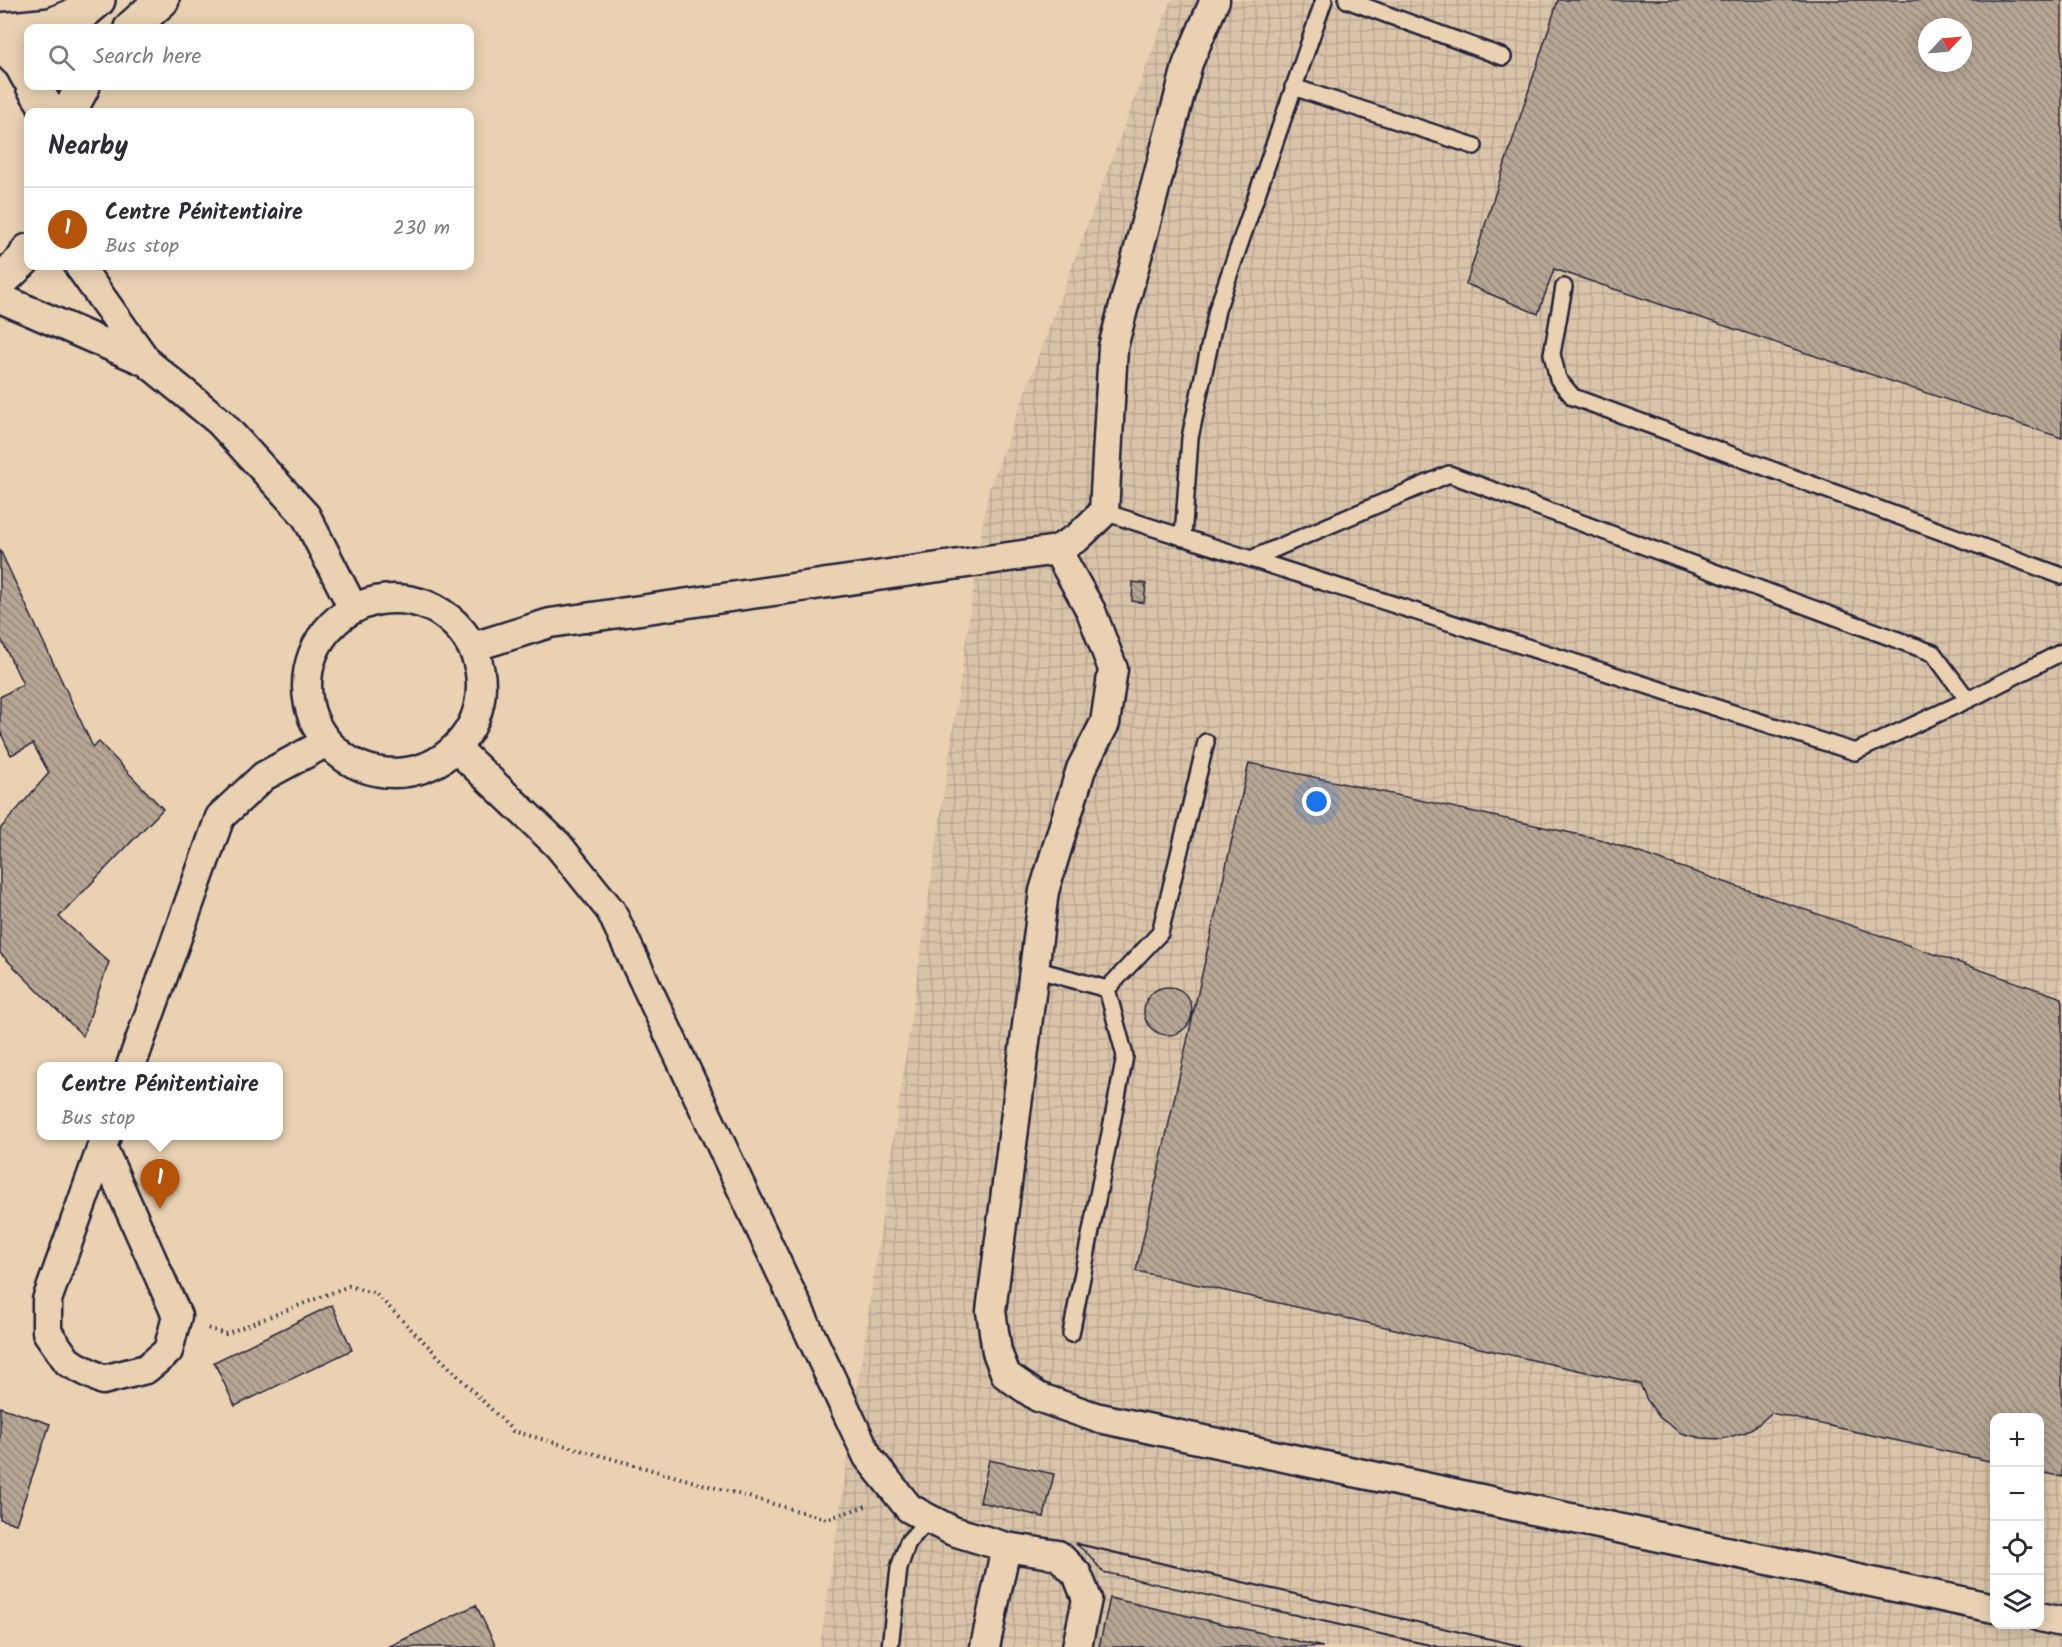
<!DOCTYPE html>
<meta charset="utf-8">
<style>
:root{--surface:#fff;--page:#f7f7f7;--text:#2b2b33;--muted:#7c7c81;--line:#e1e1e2;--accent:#b45309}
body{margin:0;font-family:Kalam,sans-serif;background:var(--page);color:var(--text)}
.controls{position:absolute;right:18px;bottom:18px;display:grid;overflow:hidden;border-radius:12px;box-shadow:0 3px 15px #0003}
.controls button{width:54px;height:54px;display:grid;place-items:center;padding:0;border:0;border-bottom:2px solid var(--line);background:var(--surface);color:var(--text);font:30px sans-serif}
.compass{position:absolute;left:1918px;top:18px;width:54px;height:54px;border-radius:50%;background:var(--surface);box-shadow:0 3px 15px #0003;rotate:64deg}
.you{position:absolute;left:1317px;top:802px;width:21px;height:21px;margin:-15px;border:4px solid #fff;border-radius:50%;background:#1a73e8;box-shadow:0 0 0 9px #1a73e833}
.badge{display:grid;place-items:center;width:39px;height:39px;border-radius:50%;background:var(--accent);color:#fff;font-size:20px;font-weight:700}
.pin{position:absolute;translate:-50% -50px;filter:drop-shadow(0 2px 3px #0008)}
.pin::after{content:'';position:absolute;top:32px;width:21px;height:18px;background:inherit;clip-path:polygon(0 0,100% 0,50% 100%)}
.popup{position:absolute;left:37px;top:1062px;width:246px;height:78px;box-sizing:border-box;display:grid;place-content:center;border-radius:12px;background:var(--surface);filter:drop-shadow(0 2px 4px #0005);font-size:20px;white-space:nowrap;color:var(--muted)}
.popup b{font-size:22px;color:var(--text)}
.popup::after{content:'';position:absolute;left:50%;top:100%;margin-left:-12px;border:12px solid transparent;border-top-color:var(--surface)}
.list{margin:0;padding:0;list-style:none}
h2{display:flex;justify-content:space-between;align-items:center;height:78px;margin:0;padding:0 24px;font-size:26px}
h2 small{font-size:20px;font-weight:400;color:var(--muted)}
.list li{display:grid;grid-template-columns:39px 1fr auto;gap:18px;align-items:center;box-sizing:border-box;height:84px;padding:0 24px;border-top:2px solid var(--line)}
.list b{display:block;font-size:22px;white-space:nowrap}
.list p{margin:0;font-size:20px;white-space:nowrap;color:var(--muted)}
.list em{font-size:20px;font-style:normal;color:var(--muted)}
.icon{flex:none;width:33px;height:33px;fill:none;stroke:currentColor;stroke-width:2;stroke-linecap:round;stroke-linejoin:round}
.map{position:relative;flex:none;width:2062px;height:1647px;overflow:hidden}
.search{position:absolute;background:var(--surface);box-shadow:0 3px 15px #0003;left:24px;top:24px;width:450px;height:66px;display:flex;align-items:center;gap:15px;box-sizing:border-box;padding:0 21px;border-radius:12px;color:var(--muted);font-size:22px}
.panel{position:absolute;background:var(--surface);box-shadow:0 3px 15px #0003;left:24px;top:108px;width:450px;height:162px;border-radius:12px}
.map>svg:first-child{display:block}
.industrial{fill:url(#industrial-grid);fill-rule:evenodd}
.building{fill:url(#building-back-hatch);stroke:#22223b;stroke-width:1.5;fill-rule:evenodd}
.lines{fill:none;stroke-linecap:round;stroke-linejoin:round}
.service-casing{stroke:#22223b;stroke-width:20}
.minor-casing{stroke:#22223b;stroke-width:33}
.primary-casing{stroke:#22223b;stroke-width:38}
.path{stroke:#22223b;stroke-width:4;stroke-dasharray:1.5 4.5;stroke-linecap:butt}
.service{stroke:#e9d1b2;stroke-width:15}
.minor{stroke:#e9d1b2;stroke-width:28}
.primary{stroke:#e9d1b2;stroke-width:33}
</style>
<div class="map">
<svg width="2062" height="1647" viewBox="0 0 2062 1647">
<defs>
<pattern id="industrial-grid" width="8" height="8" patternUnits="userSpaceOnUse" patternTransform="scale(1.5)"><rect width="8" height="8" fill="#dac4a9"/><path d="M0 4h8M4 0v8" fill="none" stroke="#bba892"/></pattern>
<pattern id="building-back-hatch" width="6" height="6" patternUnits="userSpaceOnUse" patternTransform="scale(1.5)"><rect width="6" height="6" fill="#b7a694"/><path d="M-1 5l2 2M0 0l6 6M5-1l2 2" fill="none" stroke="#94877a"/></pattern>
</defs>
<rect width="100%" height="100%" fill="#e9d1b2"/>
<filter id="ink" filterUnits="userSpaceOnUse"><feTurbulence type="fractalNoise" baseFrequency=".0167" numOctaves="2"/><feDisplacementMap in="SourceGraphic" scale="12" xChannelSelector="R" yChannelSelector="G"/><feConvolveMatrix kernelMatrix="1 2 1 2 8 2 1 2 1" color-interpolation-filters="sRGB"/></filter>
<g filter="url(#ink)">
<!-- industrial -->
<path class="industrial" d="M1171,0H2062V1647H820L987,495ZM1927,27H1963V63H1927ZM1994,1418H2040V1624H1994Z"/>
<!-- building -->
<path class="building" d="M1558,0H2062V438L1554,269L1538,314L1466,284ZM1927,27H1963V63H1927Z
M0,550L93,747L99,742L163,809L59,917L109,962L83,1036L0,953V829L49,773L33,744L11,755L0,731V697L23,684L0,637Z
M1133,582L1146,584L1144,603L1132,601Z
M1249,763L1599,839L2062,998V1477L2040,1472V1418H1994V1462L1771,1413L1760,1423L1746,1432L1722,1439L1701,1438L1681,1433L1660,1418L1647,1400L1640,1384L1136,1271Z
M1144 1011a24 24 0 1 1 48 0a24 24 0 1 1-48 0Z
M332,1305L352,1350L235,1406L214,1362Z
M0,1407L50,1424L16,1524L0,1519Z
M989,1460L1054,1474L1044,1517L980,1502Z
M1075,1543L1526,1647H1440L1103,1572L1089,1555Z
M1076,1544L1524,1647H1437L1103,1572L1089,1555Z
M1110,1598L1323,1647H1099Z
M476,1605L496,1647H388Z"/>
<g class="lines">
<defs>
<path id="service" d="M1347,0L1503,57
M1293,87L1474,146
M1564,287L1552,354L1558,379L1573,397L2062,576
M1104,512L1855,752L1968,700L2062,652
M1183,538L1190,438L1217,310L1324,0
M1251,559L1449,474L1933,653L1968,700
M1034,969L1107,989L1160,933L1206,742
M1071,1334L1125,1056L1107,989
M890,1647L899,1568L908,1542L929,1519"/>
<path id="minor" d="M79,266L148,363L220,422L306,516L353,608
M0,298L147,362
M1057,550L1091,611L1113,669L1105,723L1081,769L1044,891L991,1311L997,1352L1006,1375L1038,1397L1095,1417L1994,1608
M307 686a87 87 0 1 1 174 0a87 87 0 1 1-174 0Z
M473,647L550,623L1057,550L1078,537L1104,512L1113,347L1188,63L1215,0
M456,748L558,845L611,911L868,1457L909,1508L929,1519L953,1531L1006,1547L1058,1555L1077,1574L1087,1599L1077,1647
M131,1066L220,817L264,776L327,742
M102,1147L177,1316L168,1351L146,1369L103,1380L68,1362L47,1332V1300L102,1147L106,1136
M2040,1617L2062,1622
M985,1647L1006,1547"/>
<path id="primary" d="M131,28L162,0
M0,30L51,25L85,11L98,0
M0,44L21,64L28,77
M33,86L45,105L46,112
M69,112L83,86
M0,282L24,259L28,251"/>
</defs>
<!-- service casing -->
<use href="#service" class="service-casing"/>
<!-- minor casing -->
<use href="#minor" class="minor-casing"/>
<!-- primary casing -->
<use href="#primary" class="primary-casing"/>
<!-- path -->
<path class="path" d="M208,1328L225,1334L349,1286L376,1294L513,1431L827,1519L866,1506"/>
<!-- service -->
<use href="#service" class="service"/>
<!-- minor -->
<use href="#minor" class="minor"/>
<!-- primary -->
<use href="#primary" class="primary"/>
</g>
</g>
</svg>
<div class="controls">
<button>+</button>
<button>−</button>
<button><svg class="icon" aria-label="locate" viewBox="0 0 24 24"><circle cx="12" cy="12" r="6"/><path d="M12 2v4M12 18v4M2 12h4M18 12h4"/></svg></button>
<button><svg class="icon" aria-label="layers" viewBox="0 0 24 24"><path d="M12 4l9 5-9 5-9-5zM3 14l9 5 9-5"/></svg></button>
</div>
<svg class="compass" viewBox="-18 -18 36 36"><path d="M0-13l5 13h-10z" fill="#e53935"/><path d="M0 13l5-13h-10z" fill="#7c7c81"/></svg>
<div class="you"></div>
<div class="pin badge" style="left:160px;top:1209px">1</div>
<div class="popup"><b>Centre Pénitentiaire</b>Bus stop</div>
<div class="search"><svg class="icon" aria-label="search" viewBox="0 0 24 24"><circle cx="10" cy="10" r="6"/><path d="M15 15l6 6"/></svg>Search here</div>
<section class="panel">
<h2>Nearby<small></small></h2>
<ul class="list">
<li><span class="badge">1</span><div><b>Centre Pénitentiaire</b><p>Bus stop</p></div><em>230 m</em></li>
</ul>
</section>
</div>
